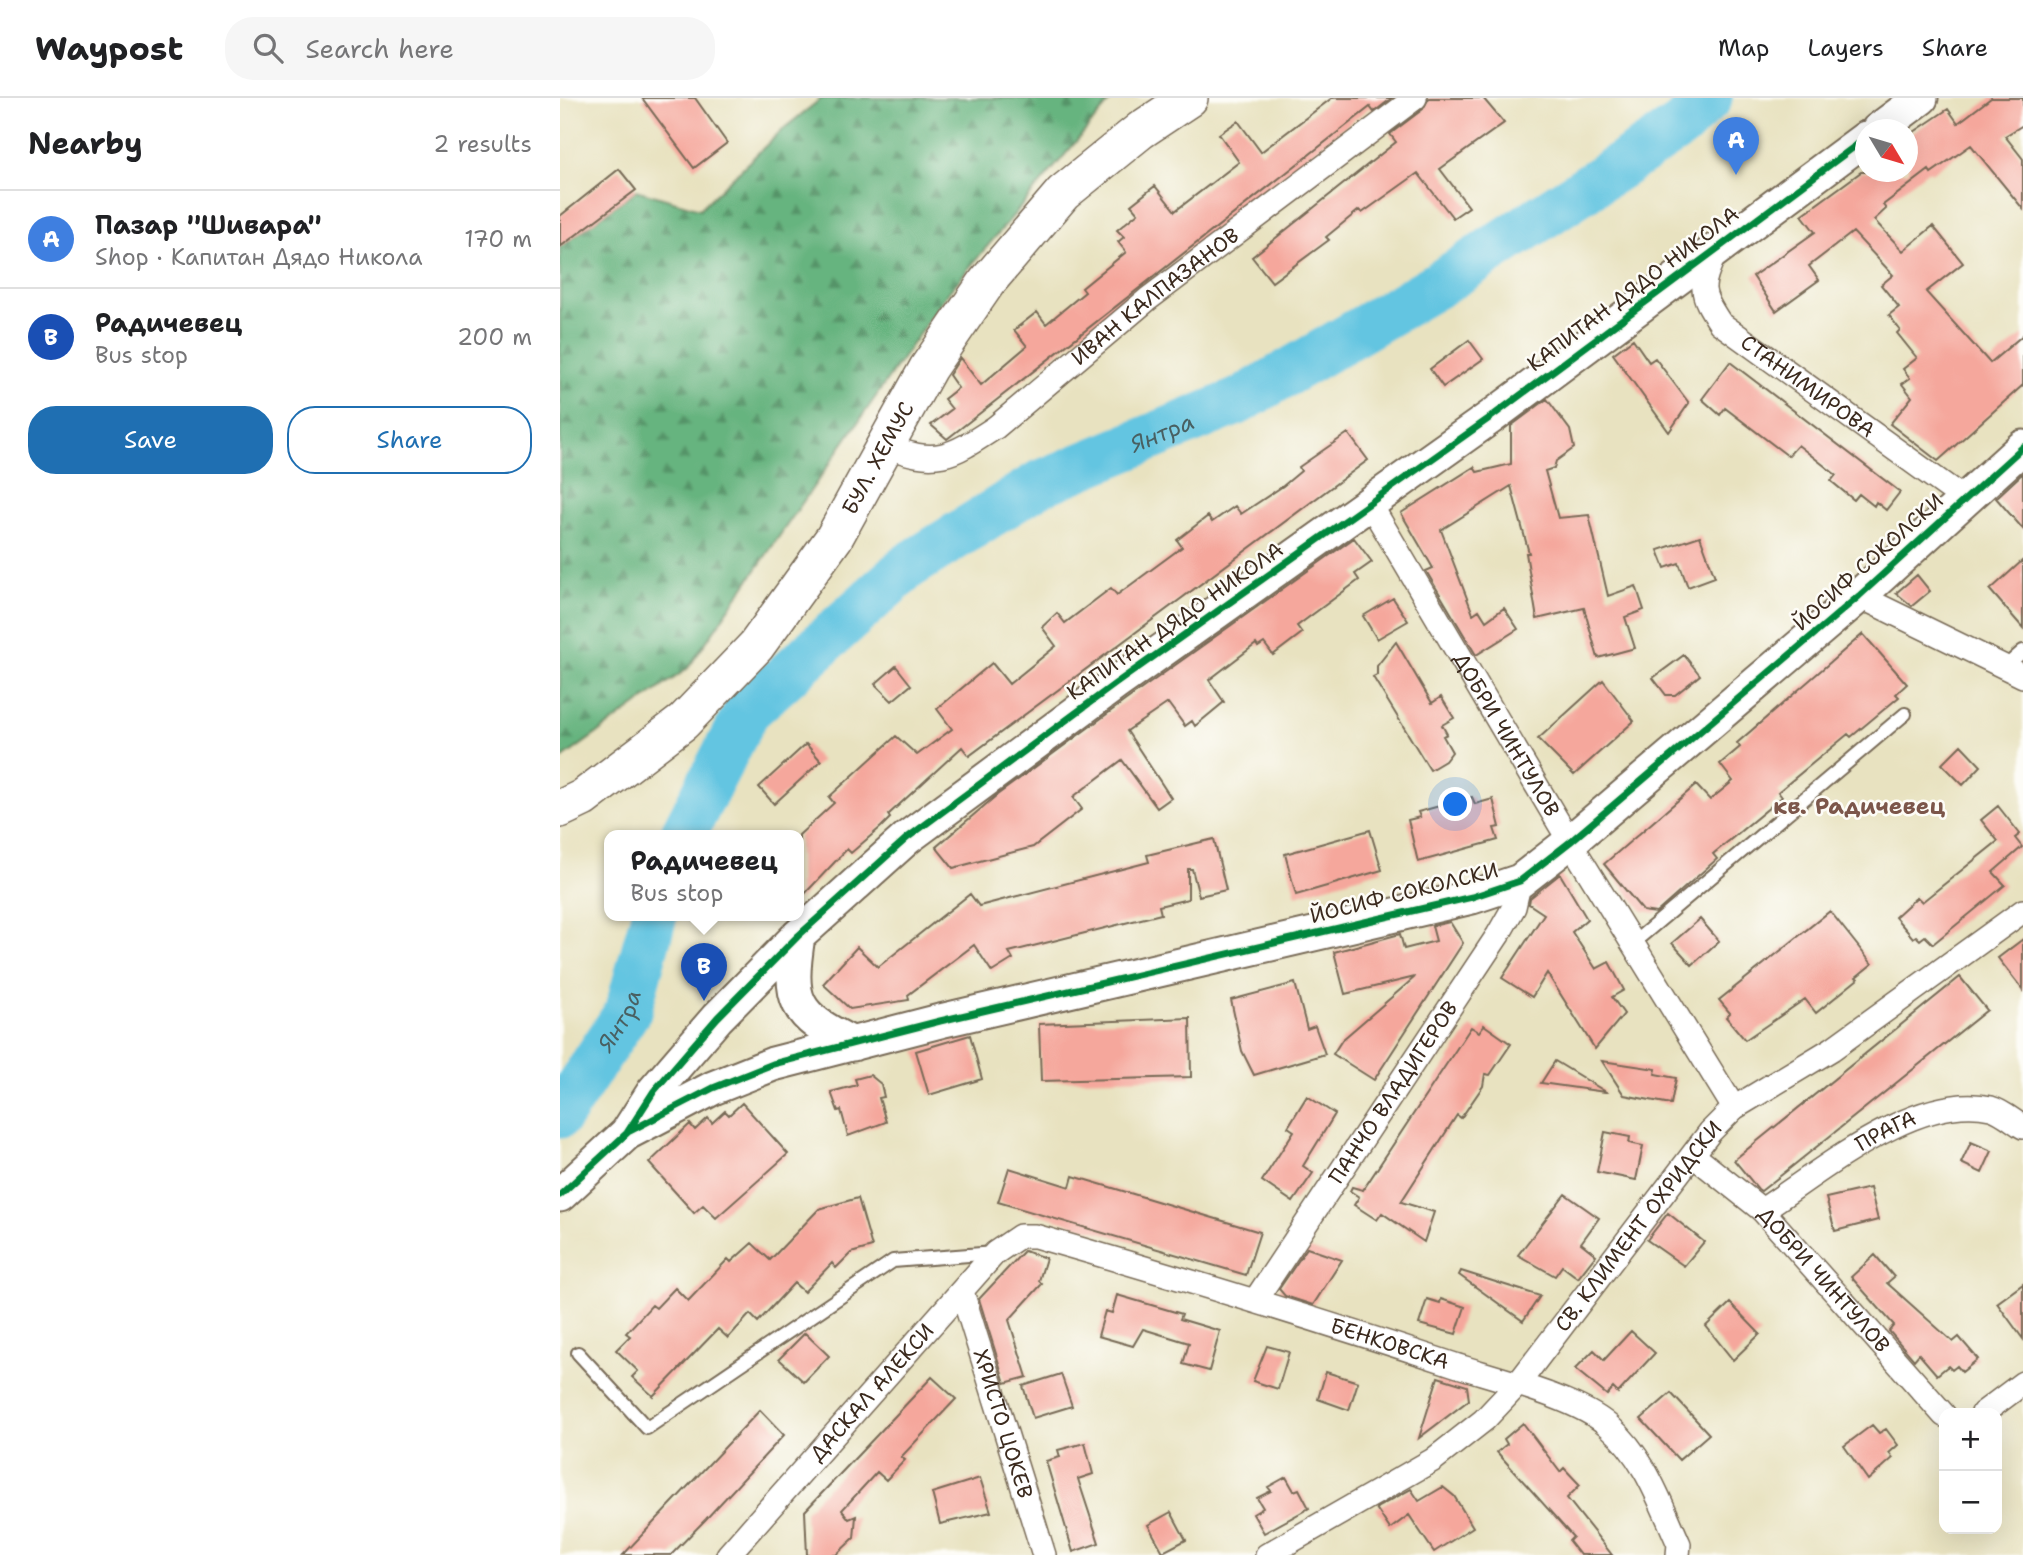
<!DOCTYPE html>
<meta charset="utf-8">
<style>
:root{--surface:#fff;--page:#f6f6f6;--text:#202124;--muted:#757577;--line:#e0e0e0;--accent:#1f6fb2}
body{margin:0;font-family:"Shantell Sans",sans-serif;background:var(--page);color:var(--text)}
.controls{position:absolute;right:21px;bottom:21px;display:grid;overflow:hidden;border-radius:14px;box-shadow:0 7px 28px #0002}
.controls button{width:63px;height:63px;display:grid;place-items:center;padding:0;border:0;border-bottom:2px solid var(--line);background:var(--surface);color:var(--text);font:35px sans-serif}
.compass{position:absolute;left:1295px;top:21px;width:63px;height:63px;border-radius:50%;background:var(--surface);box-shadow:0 7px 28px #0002;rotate:128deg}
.you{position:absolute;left:896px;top:707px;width:24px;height:24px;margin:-18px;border:5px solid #fff;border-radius:50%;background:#1a73e8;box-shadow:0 0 0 10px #1a73e833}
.badge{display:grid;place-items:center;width:46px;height:46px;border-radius:50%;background:var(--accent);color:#fff;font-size:23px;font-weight:700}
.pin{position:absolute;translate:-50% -58px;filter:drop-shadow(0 2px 4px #0008)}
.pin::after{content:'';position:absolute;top:37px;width:24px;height:21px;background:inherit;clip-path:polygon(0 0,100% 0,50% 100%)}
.popup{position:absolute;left:44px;top:732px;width:200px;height:91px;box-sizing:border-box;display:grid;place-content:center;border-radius:14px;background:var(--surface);filter:drop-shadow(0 2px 5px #0005);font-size:23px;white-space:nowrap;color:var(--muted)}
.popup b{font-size:26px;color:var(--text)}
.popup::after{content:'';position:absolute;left:50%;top:100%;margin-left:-14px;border:14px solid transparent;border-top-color:var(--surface)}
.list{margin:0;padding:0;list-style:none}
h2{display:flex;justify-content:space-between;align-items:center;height:91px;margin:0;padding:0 28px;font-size:30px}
h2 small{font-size:23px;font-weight:400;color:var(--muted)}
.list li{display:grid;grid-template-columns:46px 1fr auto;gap:21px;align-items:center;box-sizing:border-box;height:98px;padding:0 28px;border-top:2px solid var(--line)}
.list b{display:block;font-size:26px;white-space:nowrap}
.list p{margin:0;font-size:23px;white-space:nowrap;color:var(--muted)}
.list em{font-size:23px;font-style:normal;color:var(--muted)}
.actions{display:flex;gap:14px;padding:21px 28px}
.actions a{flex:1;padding:16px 0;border:2px solid var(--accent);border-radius:28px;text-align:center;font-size:24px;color:var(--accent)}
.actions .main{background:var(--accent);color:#fff}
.icon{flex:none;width:38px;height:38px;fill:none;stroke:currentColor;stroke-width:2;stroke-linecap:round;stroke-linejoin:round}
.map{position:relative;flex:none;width:1463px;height:1457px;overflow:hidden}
header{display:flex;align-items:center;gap:42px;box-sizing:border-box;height:98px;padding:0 35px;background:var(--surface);border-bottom:2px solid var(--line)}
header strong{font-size:33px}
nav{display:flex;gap:38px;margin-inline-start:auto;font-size:24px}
.search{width:490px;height:63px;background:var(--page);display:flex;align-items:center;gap:18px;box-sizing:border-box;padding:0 24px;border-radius:28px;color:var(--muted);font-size:26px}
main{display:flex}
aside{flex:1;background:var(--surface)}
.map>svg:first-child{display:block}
.forest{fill:url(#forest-firs);stroke:#506f4e;stroke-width:2}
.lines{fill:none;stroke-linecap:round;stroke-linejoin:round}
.river{stroke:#63c5e1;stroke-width:47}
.building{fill:#f5a79c}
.lane-casing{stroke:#786a57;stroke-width:16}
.street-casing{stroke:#786a57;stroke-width:26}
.secondary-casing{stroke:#786a57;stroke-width:37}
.primary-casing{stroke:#786a57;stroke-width:40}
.lane{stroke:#fff;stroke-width:12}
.street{stroke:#fff;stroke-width:23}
.secondary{stroke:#fff;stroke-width:33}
.primary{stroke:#fff;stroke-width:37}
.cycleway-casing{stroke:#fdfcf7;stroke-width:11}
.cycleway{stroke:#00873e;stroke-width:7}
.labels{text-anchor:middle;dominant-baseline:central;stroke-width:5;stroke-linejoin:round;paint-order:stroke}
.street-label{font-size:21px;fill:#3b2a1e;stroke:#fdfcf7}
.water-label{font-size:23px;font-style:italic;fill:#496062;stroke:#fdfcf7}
.neighbourhood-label{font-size:23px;font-weight:bold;fill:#7c564a;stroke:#fdfcf7}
</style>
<header>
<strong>Waypost</strong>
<div class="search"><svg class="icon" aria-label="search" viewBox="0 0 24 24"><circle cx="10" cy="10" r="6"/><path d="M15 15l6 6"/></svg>Search here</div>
<nav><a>Map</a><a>Layers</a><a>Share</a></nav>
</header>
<main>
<aside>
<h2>Nearby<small>2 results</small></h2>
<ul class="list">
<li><span class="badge" style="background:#3f7fe0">A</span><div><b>Пазар ''Шивара''</b><p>Shop · Капитан Дядо Никола</p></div><em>170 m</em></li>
<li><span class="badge" style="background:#1a4fb4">B</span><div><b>Радичевец</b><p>Bus stop</p></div><em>200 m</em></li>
</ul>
<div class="actions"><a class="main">Save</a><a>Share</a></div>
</aside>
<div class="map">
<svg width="1463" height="1457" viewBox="0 0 1463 1457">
<defs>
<pattern id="forest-firs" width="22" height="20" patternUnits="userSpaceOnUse" patternTransform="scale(1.75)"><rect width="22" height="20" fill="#66b47f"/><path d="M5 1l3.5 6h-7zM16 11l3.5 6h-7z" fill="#559367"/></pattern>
</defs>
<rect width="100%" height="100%" fill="#fdfcf7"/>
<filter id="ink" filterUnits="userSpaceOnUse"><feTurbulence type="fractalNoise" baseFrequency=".0143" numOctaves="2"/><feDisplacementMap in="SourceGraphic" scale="14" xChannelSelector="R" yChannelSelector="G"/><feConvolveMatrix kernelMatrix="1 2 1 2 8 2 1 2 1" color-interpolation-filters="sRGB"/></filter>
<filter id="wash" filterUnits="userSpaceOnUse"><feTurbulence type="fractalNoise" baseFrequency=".00686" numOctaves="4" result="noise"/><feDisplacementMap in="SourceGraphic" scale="28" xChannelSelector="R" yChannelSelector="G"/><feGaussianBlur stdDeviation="1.57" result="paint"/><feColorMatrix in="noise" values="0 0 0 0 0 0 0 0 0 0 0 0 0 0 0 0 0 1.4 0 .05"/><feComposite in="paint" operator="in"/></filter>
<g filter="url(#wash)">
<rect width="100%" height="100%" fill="#e8e2c0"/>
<!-- forest -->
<path class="forest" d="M262,0H553L386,197L128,570L0,662V149L76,92L140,111L222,32Z"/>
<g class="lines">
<!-- river -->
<g class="river">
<path id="s1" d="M123,737L187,613L347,469L479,386L679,303L884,183L1121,28L1149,0"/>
<path id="s2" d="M0,1017L68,913L94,817"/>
</g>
</g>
<g id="blocks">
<!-- building -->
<path class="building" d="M82,0H135L167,45L134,70Z
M772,0H832L814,14L810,9L387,341L371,327L392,311L384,301L398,290L389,277L400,260L421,287L467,248L454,232L477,214L486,226L525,194L522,190L566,154L558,144L564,139L557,132L578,115L571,107L595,88L615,113L679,64L659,36L678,23L701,54Z
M869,0H923L944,25L880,71L909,109L893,120L858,75L802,115L799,112L766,139L769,142L712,184L692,159L836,44L830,36L863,11Z
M1431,0H1463V27L1445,38L1463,61V111L1411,47L1371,75L1369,72L1323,107L1326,111L1314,122L1343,153L1373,128L1403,165L1366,194L1430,265L1463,237V287L1378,363L1330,326L1352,299L1342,286L1350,280L1343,271L1357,260L1337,235L1340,232L1329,217L1339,209L1321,187L1333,177L1293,134L1249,168L1259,182L1216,213L1193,178L1255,134L1242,117L1301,74H1348V38L1388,11L1398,25Z
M59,71L76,92L0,149V118Z
M1073,241L1089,264L1095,260L1129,305L1109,334L1053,256Z
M909,242L923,261L883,289L870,271Z
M1170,264L1340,394L1326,412L1316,404L1314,408L1299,396L1294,402L1271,383L1276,377L1238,347L1228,358L1165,310L1160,317L1142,301Z
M987,301L1010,332L1014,350L996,363L994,370L985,373L998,420L1029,417L1048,498L1076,488L1084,512L1065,519L1075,550L1038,560L1024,510L977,521L966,455H969L951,388L881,432L913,516L919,512L926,523L944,510L958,531L916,557L866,473L873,470L841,415L914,369L917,374L951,366V328Z
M788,335L808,362L409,658L402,649L328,717L330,720L321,729L291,755L287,751L239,802V737L274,705L269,699L336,638L357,657L392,631L377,611L432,565L449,586L496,548L482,529L497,515L505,525L551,490L557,497L622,449L617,442L648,418L652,424L675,408L681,416L723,388L741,373L739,369Z
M1463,375V431L1436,400Z
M1140,438L1155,479L1128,489L1119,465L1105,470L1098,452Z
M794,440L812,464L795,476L799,482L737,528L742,535L713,557L704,545L698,549L696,546L649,582L664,604L635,628L632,623L625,628L608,605L567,633L611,700L597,710L562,662L513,699L522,711L473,749L393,770L376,749L437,697L566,602Z
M1463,462V530L1430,492Z
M1357,477L1370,493L1352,508L1336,495Z
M833,500L848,523L817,541L803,518Z
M1303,536L1347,586L1336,596L1339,599L1291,639L1288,636L1218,694L1222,699L1153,756L1157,761L1096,815L1083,813L1044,766L1136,687L1150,702L1173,683L1160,666L1180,649L1177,645Z
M836,544L872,605L881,599L894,620L882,627L887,636L883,638L892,654L885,663L870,672L813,579L817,577V568Z
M1124,557L1140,577L1115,597H1106L1093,580Z
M336,568L351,587L332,603L315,586Z
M1043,582L1074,623L1014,677L978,641Z
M246,646L261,663L214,706L199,689Z
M1401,647L1421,668L1403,687L1382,666Z
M912,699L915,706L933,701L940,729L934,730L938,742L858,764L848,722L860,719L858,714Z
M1438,708L1460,736L1455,740L1462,749L1433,774L1445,787L1373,846L1365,838L1360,842L1356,838L1353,840L1335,819L1357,799L1362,804L1438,743L1421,722Z
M810,732L822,772L736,797L725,756Z
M654,741L666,792L639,798L632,771H628V801L599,808L601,816L449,854L453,861L432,874L414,847L348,897L349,902L290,911L263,886L297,849L318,869L410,796L419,808L589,764L587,757Z
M1000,776L1027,821L1012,834L1036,871L1049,864L1064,892L1052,899L1064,916L1035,951L987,875L972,899L942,880L984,816L969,806L970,800Z
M1270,813L1312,866L1296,879L1298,881L1256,915L1245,901L1185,942L1166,919L1170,915L1159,902Z
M1140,821L1159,843L1132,867L1112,845Z
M890,824L903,845L814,982L773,956L782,942L855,879L785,896L774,854L840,836L844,851L876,843L872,828Z
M1463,841V892L1438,860Z
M1400,879L1427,912L1224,1075L1201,1093L1198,1091L1174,1062Z
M735,885L747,931L755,928L765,956L694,977L682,953L671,902Z
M630,920L631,979L481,983L479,926Z
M924,927L951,946L930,977L925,976L923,988L901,1020L897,1017L841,1104L874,1114L864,1144L822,1115L817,1122L794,1107L799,1099L790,1093L792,1089L803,1092L911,929L919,934Z
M410,937L422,981L369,997L356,953Z
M995,963L1046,994H1045L981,985Z
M1042,963L1096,971L1095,976L1116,980L1111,1006L1064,997Z
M310,977L321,986L324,999L319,1000L326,1024L288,1038L281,1012L278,1013L271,994L297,987L295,981Z
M747,998L775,1016L743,1068L753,1075L733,1104L702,1083L734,1033L728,1029Z
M182,1005L228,1056L156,1120L143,1107L134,1115L89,1065L130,1026L135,1032L148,1020L152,1025L165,1013L169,1017Z
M1045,1034L1070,1039L1069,1045L1083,1048L1076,1082L1037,1074Z
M1411,1044L1432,1053L1422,1075L1401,1065Z
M449,1070L510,1089L513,1078L700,1134L686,1177L438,1104Z
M1310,1090L1318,1122L1275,1133L1266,1100Z
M1005,1096L1039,1120L1021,1145L1036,1157L1018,1180L1002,1168L995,1178L958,1157Z
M298,1100L312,1149L291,1155L276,1170L272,1165L244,1194L234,1185L198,1224L190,1216L168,1240L158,1231L93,1298L72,1279L78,1273L56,1252L70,1238L66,1235L92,1207L96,1210L115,1190L128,1203L168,1161L171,1164L192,1145L210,1162L259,1111Z
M1108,1115L1144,1144L1124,1168L1087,1142Z
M747,1150L782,1162L753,1207L725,1198L719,1191Z
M464,1153L486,1160L479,1183L482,1186L449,1222L467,1279L445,1285L419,1201Z
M1315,1157L1334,1179L1327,1185L1393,1244L1399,1239L1418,1261L1402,1274L1397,1268L1392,1272L1388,1268L1377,1277L1359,1256L1354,1262L1329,1233L1334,1227L1291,1179Z
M901,1173L980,1198L963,1223L899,1177Z
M1463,1186V1241L1437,1205Z
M557,1197L622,1216L620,1221L660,1233L649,1273L623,1266L629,1245L583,1231L573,1248L538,1238L545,1213L552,1215Z
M867,1201L880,1205L881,1201L905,1209L896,1236L859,1226Z
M1170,1205L1200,1236L1173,1262L1146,1228Z
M1071,1233L1095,1255L1058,1295L1053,1290L1047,1297L1015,1271L1034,1252L1044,1262Z
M245,1235L269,1258L244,1284L219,1261Z
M707,1248L729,1254L718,1291L693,1283Z
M766,1274L798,1284L789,1312L758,1301Z
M501,1276L512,1308L473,1320L463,1288Z
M372,1279L396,1301L341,1359L345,1362L326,1382L317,1374L282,1412L289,1421L296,1418L294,1440L276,1457H247L245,1413Z
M878,1279L907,1288L909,1302L859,1340Z
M1111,1295L1149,1336L1119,1362L1081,1321Z
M200,1312L224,1337L146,1421L111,1457H63Z
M963,1325L1000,1374L1004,1370L1020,1387L1007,1400L1052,1457H1020L1009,1443L1013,1439L937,1354L947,1346L944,1341Z
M1312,1327L1319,1335L1326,1331L1338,1347L1329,1355L1333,1360L1308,1382L1284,1348Z
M525,1345L533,1376L518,1381L539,1445L513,1454L486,1363L500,1359L498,1352Z
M726,1379L734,1393L739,1391L749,1410L704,1435L693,1416L703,1410L697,1400L711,1393L708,1389Z
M420,1380L431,1414L380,1426L372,1395Z
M883,1389L894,1398L913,1429L874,1454L849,1417L830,1431L816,1410L851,1391L859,1403Z
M611,1414L626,1442L603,1454L588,1427Z"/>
</g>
</g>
<g filter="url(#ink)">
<use href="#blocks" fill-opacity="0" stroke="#786a57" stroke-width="2"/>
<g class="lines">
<defs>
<path id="lane" d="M1444,570L1463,553
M1073,845L1345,616
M18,1255L87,1330L333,1163L434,1155"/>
<g id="street">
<path id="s3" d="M1155,155C1140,190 1139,193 1160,225L1404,401"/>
<path id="s4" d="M324,347C377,368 390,359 436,329L588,201L855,0"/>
<path id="s5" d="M810,406L1010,744L1174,1010"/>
<path d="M1299,498L1463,578"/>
<path id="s6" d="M1134,1058L1202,1112L1384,1317"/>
<path id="s7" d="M1202,1112C1261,1074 1356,993 1431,1010C1442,1013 1453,1023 1463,1029"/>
<path id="s8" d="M402,1194L484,1457"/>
<path id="s9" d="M696,1201L938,837L954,809L960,783"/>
<path d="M1423,1315L1463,1285"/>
<path id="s10" d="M168,1457L435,1155L460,1138H475C615,1178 753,1220 892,1266C935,1280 1016,1299 1049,1328C1085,1359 1100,1404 1119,1446L1118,1457"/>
<path id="s11" d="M707,1457L873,1362L924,1322L957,1287L1150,1034L1174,1010L1272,951L1463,813"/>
</g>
<path id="secondary" d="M1318,32L1361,0
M238,838C228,903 233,917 293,946
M69,1034L153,990L213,966L380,923L912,799L960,783L1010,744L1299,498L1463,349
M0,1097L67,1035L94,993L157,920L238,838L347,740L555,586L931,319L1306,40"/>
<g id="primary">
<path id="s12" d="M0,711L23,700L123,624L196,548L274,440L368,270L427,184L503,95L581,32L629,0"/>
</g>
</defs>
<!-- lane casing -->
<use href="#lane" class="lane-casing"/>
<!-- street casing -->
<use href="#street" class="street-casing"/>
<!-- secondary casing -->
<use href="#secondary" class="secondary-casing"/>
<!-- primary casing -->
<use href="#primary" class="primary-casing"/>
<!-- lane -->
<use href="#lane" class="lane"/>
<!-- street -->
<use href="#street" class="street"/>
<!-- secondary -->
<use href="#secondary" class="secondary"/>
<!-- primary -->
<use href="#primary" class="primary"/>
<defs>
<path id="cycleway" d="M70,1033L153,990L213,966L380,923L912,799L960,783L1010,744L1299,498L1463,349
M0,1097L67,1035L94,993L157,920L238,838L347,740L555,586L931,319L1306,40"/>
</defs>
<!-- cycleway casing -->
<use href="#cycleway" class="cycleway-casing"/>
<!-- cycleway -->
<use href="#cycleway" class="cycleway"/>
</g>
</g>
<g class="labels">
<!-- street labels -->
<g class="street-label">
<text transform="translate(1073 191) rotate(-37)">КАПИТАН ДЯДО НИКОЛА</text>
<text stroke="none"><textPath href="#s4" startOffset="327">ИВАН КАЛПАЗАНОВ</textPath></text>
<text stroke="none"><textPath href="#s3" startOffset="184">СТАНИМИРОВА</textPath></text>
<text stroke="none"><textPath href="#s12" startOffset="481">БУЛ. ХЕМУС</textPath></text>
<text transform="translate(1308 464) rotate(-42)">ЙОСИФ СОКОЛСКИ</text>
<text transform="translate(615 523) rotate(-35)">КАПИТАН ДЯДО НИКОЛА</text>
<text stroke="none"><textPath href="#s5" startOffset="268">ДОБРИ ЧИНТУЛОВ</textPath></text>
<text transform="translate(844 795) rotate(-14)">ЙОСИФ СОКОЛСКИ</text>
<text stroke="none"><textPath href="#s9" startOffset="248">ПАНЧО ВЛАДИГЕРОВ</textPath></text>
<text stroke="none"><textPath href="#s7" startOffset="147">ПРАГА</textPath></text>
<text stroke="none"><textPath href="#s11" startOffset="504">СВ. КЛИМЕНТ ОХРИДСКИ</textPath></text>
<text stroke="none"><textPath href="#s6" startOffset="180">ДОБРИ ЧИНТУЛОВ</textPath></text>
<text stroke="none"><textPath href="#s10" startOffset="819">БЕНКОВСКА</textPath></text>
<text stroke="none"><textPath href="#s10" startOffset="217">ДАСКАЛ АЛЕКСИ</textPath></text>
<text stroke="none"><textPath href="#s8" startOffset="138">ХРИСТО ЦОКЕВ</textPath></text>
</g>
<!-- water labels -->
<g class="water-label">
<text stroke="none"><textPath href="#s1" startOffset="644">Янтра</textPath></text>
<text stroke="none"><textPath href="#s2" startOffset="112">Янтра</textPath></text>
</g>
<!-- neighbourhood labels -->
<g class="neighbourhood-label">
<text x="1299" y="708">кв. Радичевец</text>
</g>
</g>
</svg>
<div class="controls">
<button>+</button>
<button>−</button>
</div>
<svg class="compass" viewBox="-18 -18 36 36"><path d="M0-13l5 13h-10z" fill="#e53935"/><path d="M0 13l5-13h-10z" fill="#757577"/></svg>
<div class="you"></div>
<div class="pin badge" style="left:1176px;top:77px;background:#3f7fe0">A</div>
<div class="pin badge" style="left:144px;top:903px;background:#1a4fb4">B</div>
<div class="popup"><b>Радичевец</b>Bus stop</div>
</div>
</main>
